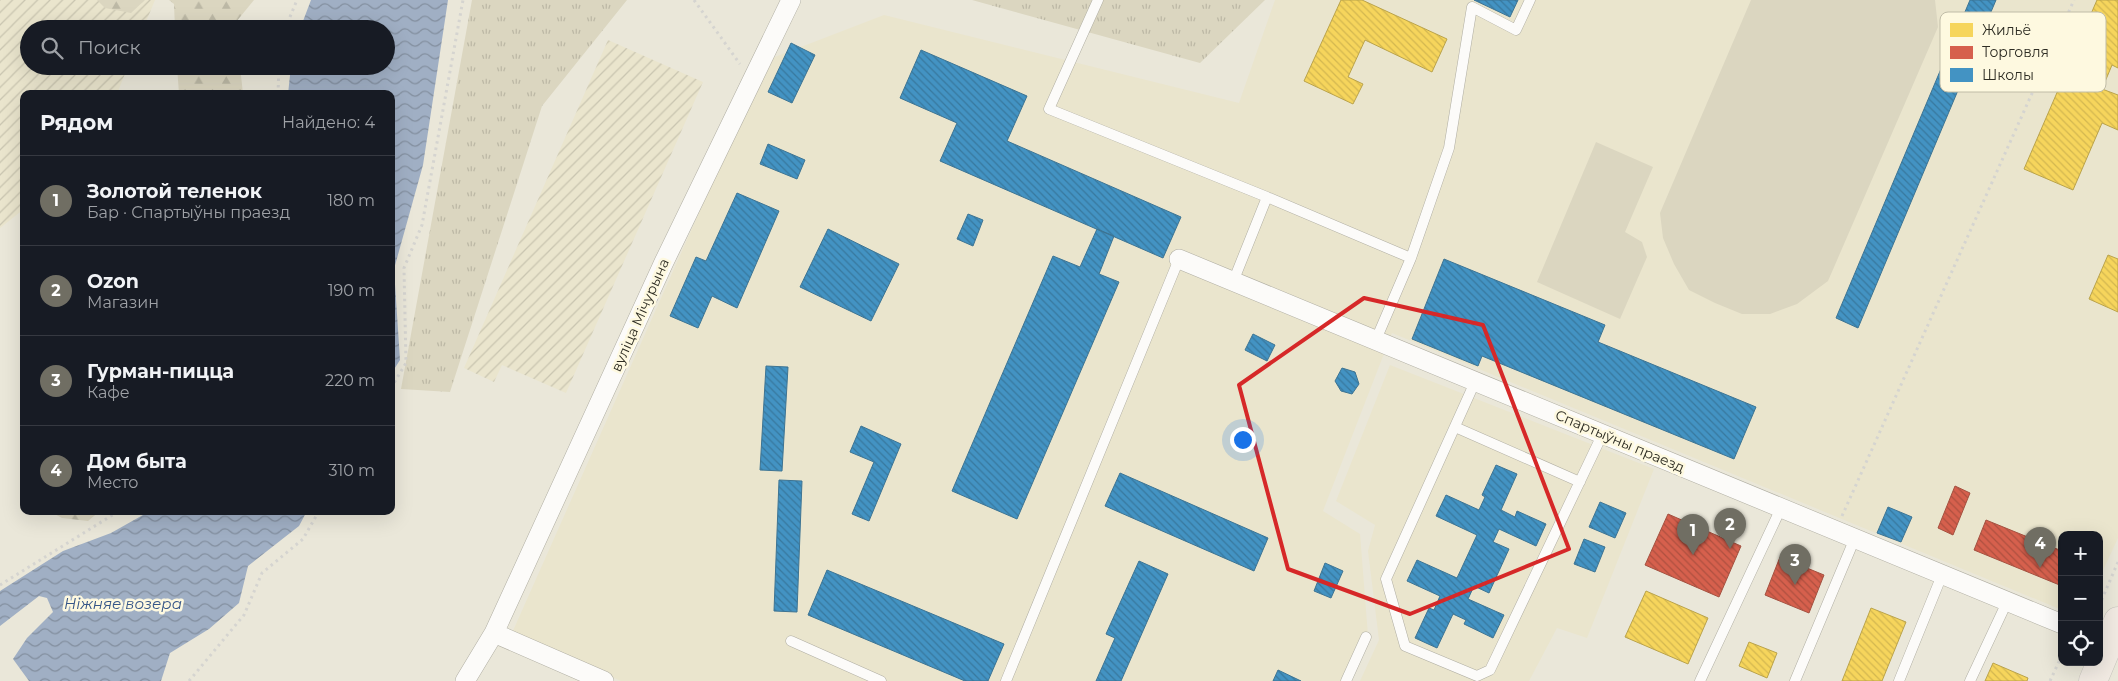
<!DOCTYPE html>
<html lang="ru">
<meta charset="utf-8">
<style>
:root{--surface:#171b24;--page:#20242c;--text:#f1f3f6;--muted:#9ea1a6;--line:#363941;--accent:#706e63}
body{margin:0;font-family:Montserrat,sans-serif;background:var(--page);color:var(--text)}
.controls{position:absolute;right:15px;bottom:15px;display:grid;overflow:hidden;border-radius:10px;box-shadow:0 5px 20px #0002}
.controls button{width:45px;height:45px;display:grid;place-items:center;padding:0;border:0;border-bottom:1px solid var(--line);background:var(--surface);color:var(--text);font:25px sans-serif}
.you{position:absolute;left:1242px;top:439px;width:18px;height:18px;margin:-12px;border:4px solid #fff;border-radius:50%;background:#1a73e8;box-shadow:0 0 0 8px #1a73e833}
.badge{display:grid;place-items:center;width:32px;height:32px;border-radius:50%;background:var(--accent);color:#fff;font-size:16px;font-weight:700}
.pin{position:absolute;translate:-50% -41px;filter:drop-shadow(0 1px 2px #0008)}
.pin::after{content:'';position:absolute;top:26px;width:18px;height:15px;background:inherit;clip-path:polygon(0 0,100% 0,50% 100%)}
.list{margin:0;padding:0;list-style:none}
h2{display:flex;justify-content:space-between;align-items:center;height:65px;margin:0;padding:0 20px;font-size:21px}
h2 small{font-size:16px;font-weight:400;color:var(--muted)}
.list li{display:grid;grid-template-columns:32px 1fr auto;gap:15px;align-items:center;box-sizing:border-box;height:90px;padding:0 20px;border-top:1px solid var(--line)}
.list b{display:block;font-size:19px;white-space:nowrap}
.list p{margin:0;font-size:16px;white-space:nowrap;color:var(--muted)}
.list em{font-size:16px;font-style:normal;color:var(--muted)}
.icon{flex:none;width:28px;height:28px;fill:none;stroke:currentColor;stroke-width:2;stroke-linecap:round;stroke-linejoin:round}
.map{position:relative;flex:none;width:2118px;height:681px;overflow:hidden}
.search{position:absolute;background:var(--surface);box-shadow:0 5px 20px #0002;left:20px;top:20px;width:375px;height:55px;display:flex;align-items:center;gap:12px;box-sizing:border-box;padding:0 18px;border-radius:28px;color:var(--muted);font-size:19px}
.panel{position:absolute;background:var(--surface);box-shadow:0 5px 20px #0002;left:20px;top:90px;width:375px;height:425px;border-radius:10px}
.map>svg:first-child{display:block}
.industrial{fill:url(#industrial-furrows)}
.built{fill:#eae5cd}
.grass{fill:url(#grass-tufts)}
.forest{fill:url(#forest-firs)}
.pitch{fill:#dbd6c0}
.water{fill:url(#water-waves)}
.homes{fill:url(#homes-back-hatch);stroke:#baa34b}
.shops{fill:url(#shops-back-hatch);stroke:#a45140}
.schools{fill:url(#schools-back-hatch);stroke:#3d7493}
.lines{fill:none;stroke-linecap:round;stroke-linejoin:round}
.lane-casing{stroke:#b0aea3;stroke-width:11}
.street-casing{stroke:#b0aea3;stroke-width:20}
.primary-casing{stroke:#c6c4bd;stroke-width:29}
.path{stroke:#d5d4d0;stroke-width:3;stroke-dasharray:2.5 4;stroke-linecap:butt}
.lane{stroke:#fcfbf9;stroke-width:10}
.street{stroke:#fcfbf9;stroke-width:19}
.primary{stroke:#f1eae2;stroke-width:28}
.marked{fill:none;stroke:#d62828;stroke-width:4;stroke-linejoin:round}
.labels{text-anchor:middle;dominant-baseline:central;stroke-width:5;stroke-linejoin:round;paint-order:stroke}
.street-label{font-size:14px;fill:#2e2d23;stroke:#fef9e0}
.water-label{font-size:15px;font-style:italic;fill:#365688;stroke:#fef9e0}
.key{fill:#fef9e0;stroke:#c0bca7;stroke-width:1}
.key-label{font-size:14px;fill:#2e2d23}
</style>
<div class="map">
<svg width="2118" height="681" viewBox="0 0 2118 681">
<defs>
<pattern id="industrial-furrows" width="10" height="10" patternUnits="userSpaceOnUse" patternTransform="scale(1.25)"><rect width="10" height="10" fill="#eae5cd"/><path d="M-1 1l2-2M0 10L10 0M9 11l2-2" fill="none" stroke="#c9c5b0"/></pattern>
<pattern id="grass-tufts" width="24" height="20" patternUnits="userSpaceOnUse" patternTransform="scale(1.25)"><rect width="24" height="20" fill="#dbd6c0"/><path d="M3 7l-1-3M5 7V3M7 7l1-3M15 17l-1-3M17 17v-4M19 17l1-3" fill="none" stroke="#bcb8a5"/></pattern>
<pattern id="forest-firs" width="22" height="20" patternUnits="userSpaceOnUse" patternTransform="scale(1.25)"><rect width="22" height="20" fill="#dbd6c0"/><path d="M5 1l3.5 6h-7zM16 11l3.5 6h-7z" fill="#bcb8a5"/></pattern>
<pattern id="water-waves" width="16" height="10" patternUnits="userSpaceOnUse" patternTransform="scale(1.25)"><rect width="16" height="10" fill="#a0afc4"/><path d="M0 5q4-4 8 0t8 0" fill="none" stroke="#838f9f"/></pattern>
<pattern id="homes-back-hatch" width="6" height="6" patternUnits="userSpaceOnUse" patternTransform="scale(1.25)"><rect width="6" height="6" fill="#f6d55c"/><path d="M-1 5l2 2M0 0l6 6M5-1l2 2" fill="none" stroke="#d3b750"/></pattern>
<pattern id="shops-back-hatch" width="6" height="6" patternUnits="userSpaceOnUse" patternTransform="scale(1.25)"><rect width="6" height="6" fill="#d6604d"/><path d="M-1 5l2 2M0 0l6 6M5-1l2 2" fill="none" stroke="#ae5040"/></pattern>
<pattern id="schools-back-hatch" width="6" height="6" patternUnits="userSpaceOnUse" patternTransform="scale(1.25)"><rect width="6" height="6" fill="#4393c3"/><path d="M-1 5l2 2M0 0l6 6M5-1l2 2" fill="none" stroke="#38789e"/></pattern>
</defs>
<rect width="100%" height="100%" fill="#eae7d9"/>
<!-- industrial -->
<path class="industrial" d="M0,0H155L143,29H29V66H128L117,94H24V209L0,228Z
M608,40L703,82L566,393L502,365L494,382L464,368Z"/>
<!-- built -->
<path class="built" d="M1275,0H2118V538L2099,579V535H2062V610L1392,333L1323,511L1360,534L1368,636L1350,681H621L512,633L767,60L884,15L1239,103Z
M1390,365L1654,469L1587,638L1557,628L1529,681H1360L1379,640L1368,551L1375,525L1336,501Z"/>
<!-- grass -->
<path class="grass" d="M472,0H627L542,106L450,392L401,389Z
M972,0H1265L1200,63Z"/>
<!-- forest -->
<path class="forest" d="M97,0H145L131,13L105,8Z
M169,0H254L236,22L237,29H175L174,4Z
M177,66H240L243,94H179Z
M49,511H100L88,521L62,518Z"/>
<!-- pitch -->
<path class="pitch" d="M1751,0H1935L1938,27L1828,281L1797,304L1770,314H1742L1715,303L1689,290L1674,264L1663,238L1660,213Z
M1596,142L1653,167L1625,232L1642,242L1647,257L1620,319L1537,282Z"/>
<!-- water -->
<path class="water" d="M311,0H448L423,165L394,269L400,360L391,374V94H288L291,66H386V29H300Z
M150,511H307L299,526L248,566L239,603L209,629L170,653L161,681H29L13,659L27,638L53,612L47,598L39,596L0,626V591L63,551L111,533Z"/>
<!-- homes -->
<path class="homes" d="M1341,0H1362L1447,39L1432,72L1365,40L1348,77L1363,84L1353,104L1304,81Z
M2097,0H2118V68L2112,65L2102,89L2118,95V130L2102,123L2073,190L2024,169Z
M2108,255L2118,259V312L2089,299Z
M1646,591L1708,618L1688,664L1625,637Z
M1871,608L1906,622L1882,681H1842Z
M1749,642L1777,653L1767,678L1739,666Z
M1993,663L2028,678L2027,681H1985Z"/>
<!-- shops -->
<path class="shops" d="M1955,486L1970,493L1953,535L1938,528Z
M1668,514L1741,546L1719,597L1645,565Z
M1986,520L2062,551V586L1974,550Z
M1780,557L1824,575L1809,613L1765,595Z"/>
<!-- schools -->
<path class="schools" d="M1474,0H1518L1510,17Z
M1970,0H1996L1858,328L1836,318Z
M791,43L815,55L792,103L768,92Z
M921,50L1027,96L1007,141L1181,217L1163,258L940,161L957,123L900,98Z
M768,144L805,160L797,179L760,164Z
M737,193L779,211L737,308L712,296L698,328L670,316L696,257L706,261Z
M968,214L983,220L973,246L957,239Z
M828,229L899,264L871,321L800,287Z
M1097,229L1114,236L1099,274L1119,282L1017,519L952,491L1053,256L1080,267Z
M1444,259L1605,325L1598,342L1756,407L1734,459L1482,356L1478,366L1412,339Z
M1253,334L1275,345L1267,361L1245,350Z
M766,366L788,367L782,471L760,470Z
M1342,368L1355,372L1359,384L1352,394L1341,391L1335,381Z
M861,426L901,444L869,521L852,514L874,462L850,452Z
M1496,465L1517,474L1501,510L1515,517L1517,511L1546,524L1536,546L1499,529L1493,542L1509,549L1489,593L1474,586L1468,599L1504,615L1493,638L1464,624L1466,620L1453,614L1437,648L1415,638L1429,608L1434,610L1440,596L1407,581L1417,560L1457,578L1477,535L1436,516L1446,495L1479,510L1485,497L1482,495Z
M1120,473L1268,538L1254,571L1105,506Z
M779,480L802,481L797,612L774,611Z
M1600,502L1626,513L1615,538L1589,527Z
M1888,507L1912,517L1901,542L1877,533Z
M1584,539L1605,547L1595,572L1574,564Z
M1139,561L1168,574L1121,681H1096L1115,638L1106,634Z
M1325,563L1343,571L1331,598L1314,591Z
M827,570L1004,644L988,681H965L808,615Z
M1278,670L1301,681H1273Z"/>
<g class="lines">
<defs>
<path id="lane" d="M1098,0L1049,109L1267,197L1233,282
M1267,197L1411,258L1375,342
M1411,258L1449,148L1472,7L1516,30L1530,0
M1475,382L1386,579L1405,646L1477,676L1490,670L1603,433
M1455,427L1580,482
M791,641L881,681
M1006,681L1179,259
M1346,681L1366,637
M1700,681L1781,508
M1795,681L1855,538
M1899,681L1942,575
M1970,681L2007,602"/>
<path id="street" d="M1179,259L2062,624
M494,633L604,681
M465,681L494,633L664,262L791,0"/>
<path id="primary" d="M2093,681L2118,621"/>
</defs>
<!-- lane casing -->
<use href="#lane" class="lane-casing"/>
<!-- street casing -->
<use href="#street" class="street-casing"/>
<!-- primary casing -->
<use href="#primary" class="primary-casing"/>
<!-- path -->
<path class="path" d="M694,0L740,64
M285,29L297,0
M278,94L279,66
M391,388L406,363L404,268L422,225L463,0
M1842,516L2074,0
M0,585L119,511
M2099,606L2118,562
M189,681L244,615L262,573L303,539L319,511
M2050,681L2062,655"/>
<!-- lane -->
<use href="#lane" class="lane"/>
<!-- street -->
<use href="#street" class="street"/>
<!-- primary -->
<use href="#primary" class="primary"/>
</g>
<!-- marked area -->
<path class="marked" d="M1364,298L1483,325L1569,549L1410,614L1288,569L1239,385Z"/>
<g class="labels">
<!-- street labels -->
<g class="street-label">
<text transform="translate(640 315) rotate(-66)">вуліца Мічурына</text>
<text transform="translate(1620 441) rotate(23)">Спартыўны праезд</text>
</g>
<!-- water labels -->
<g class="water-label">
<text x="123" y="603">Ніжняе возера</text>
</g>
</g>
<!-- legend -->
<rect x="1940" y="12" width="166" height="80" rx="8" class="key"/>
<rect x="1950" y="23" width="23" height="14" fill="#f6d55c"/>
<rect x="1950" y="46" width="23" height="13" fill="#d6604d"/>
<rect x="1950" y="68" width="23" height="14" fill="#4393c3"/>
<g class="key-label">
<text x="1982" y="35">Жильё</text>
<text x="1982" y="57">Торговля</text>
<text x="1982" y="80">Школы</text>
</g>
</svg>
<div class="controls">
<button>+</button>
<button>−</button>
<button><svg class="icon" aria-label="locate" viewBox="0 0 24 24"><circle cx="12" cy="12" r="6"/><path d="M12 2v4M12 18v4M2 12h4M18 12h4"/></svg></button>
</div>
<div class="you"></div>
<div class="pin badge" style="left:1693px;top:555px">1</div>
<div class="pin badge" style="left:1730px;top:549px">2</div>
<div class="pin badge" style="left:1795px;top:585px">3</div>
<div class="pin badge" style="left:2040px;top:568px">4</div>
<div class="search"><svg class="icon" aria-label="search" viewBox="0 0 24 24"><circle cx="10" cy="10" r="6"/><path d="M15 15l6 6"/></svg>Поиск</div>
<section class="panel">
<h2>Рядом<small>Найдено: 4</small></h2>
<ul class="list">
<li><span class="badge">1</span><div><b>Золотой теленок</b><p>Бар · Спартыўны праезд</p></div><em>180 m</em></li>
<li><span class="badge">2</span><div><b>Ozon</b><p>Магазин</p></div><em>190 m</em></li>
<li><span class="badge">3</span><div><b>Гурман-пицца</b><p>Кафе</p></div><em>220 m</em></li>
<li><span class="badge">4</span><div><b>Дом быта</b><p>Место</p></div><em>310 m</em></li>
</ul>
</section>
</div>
